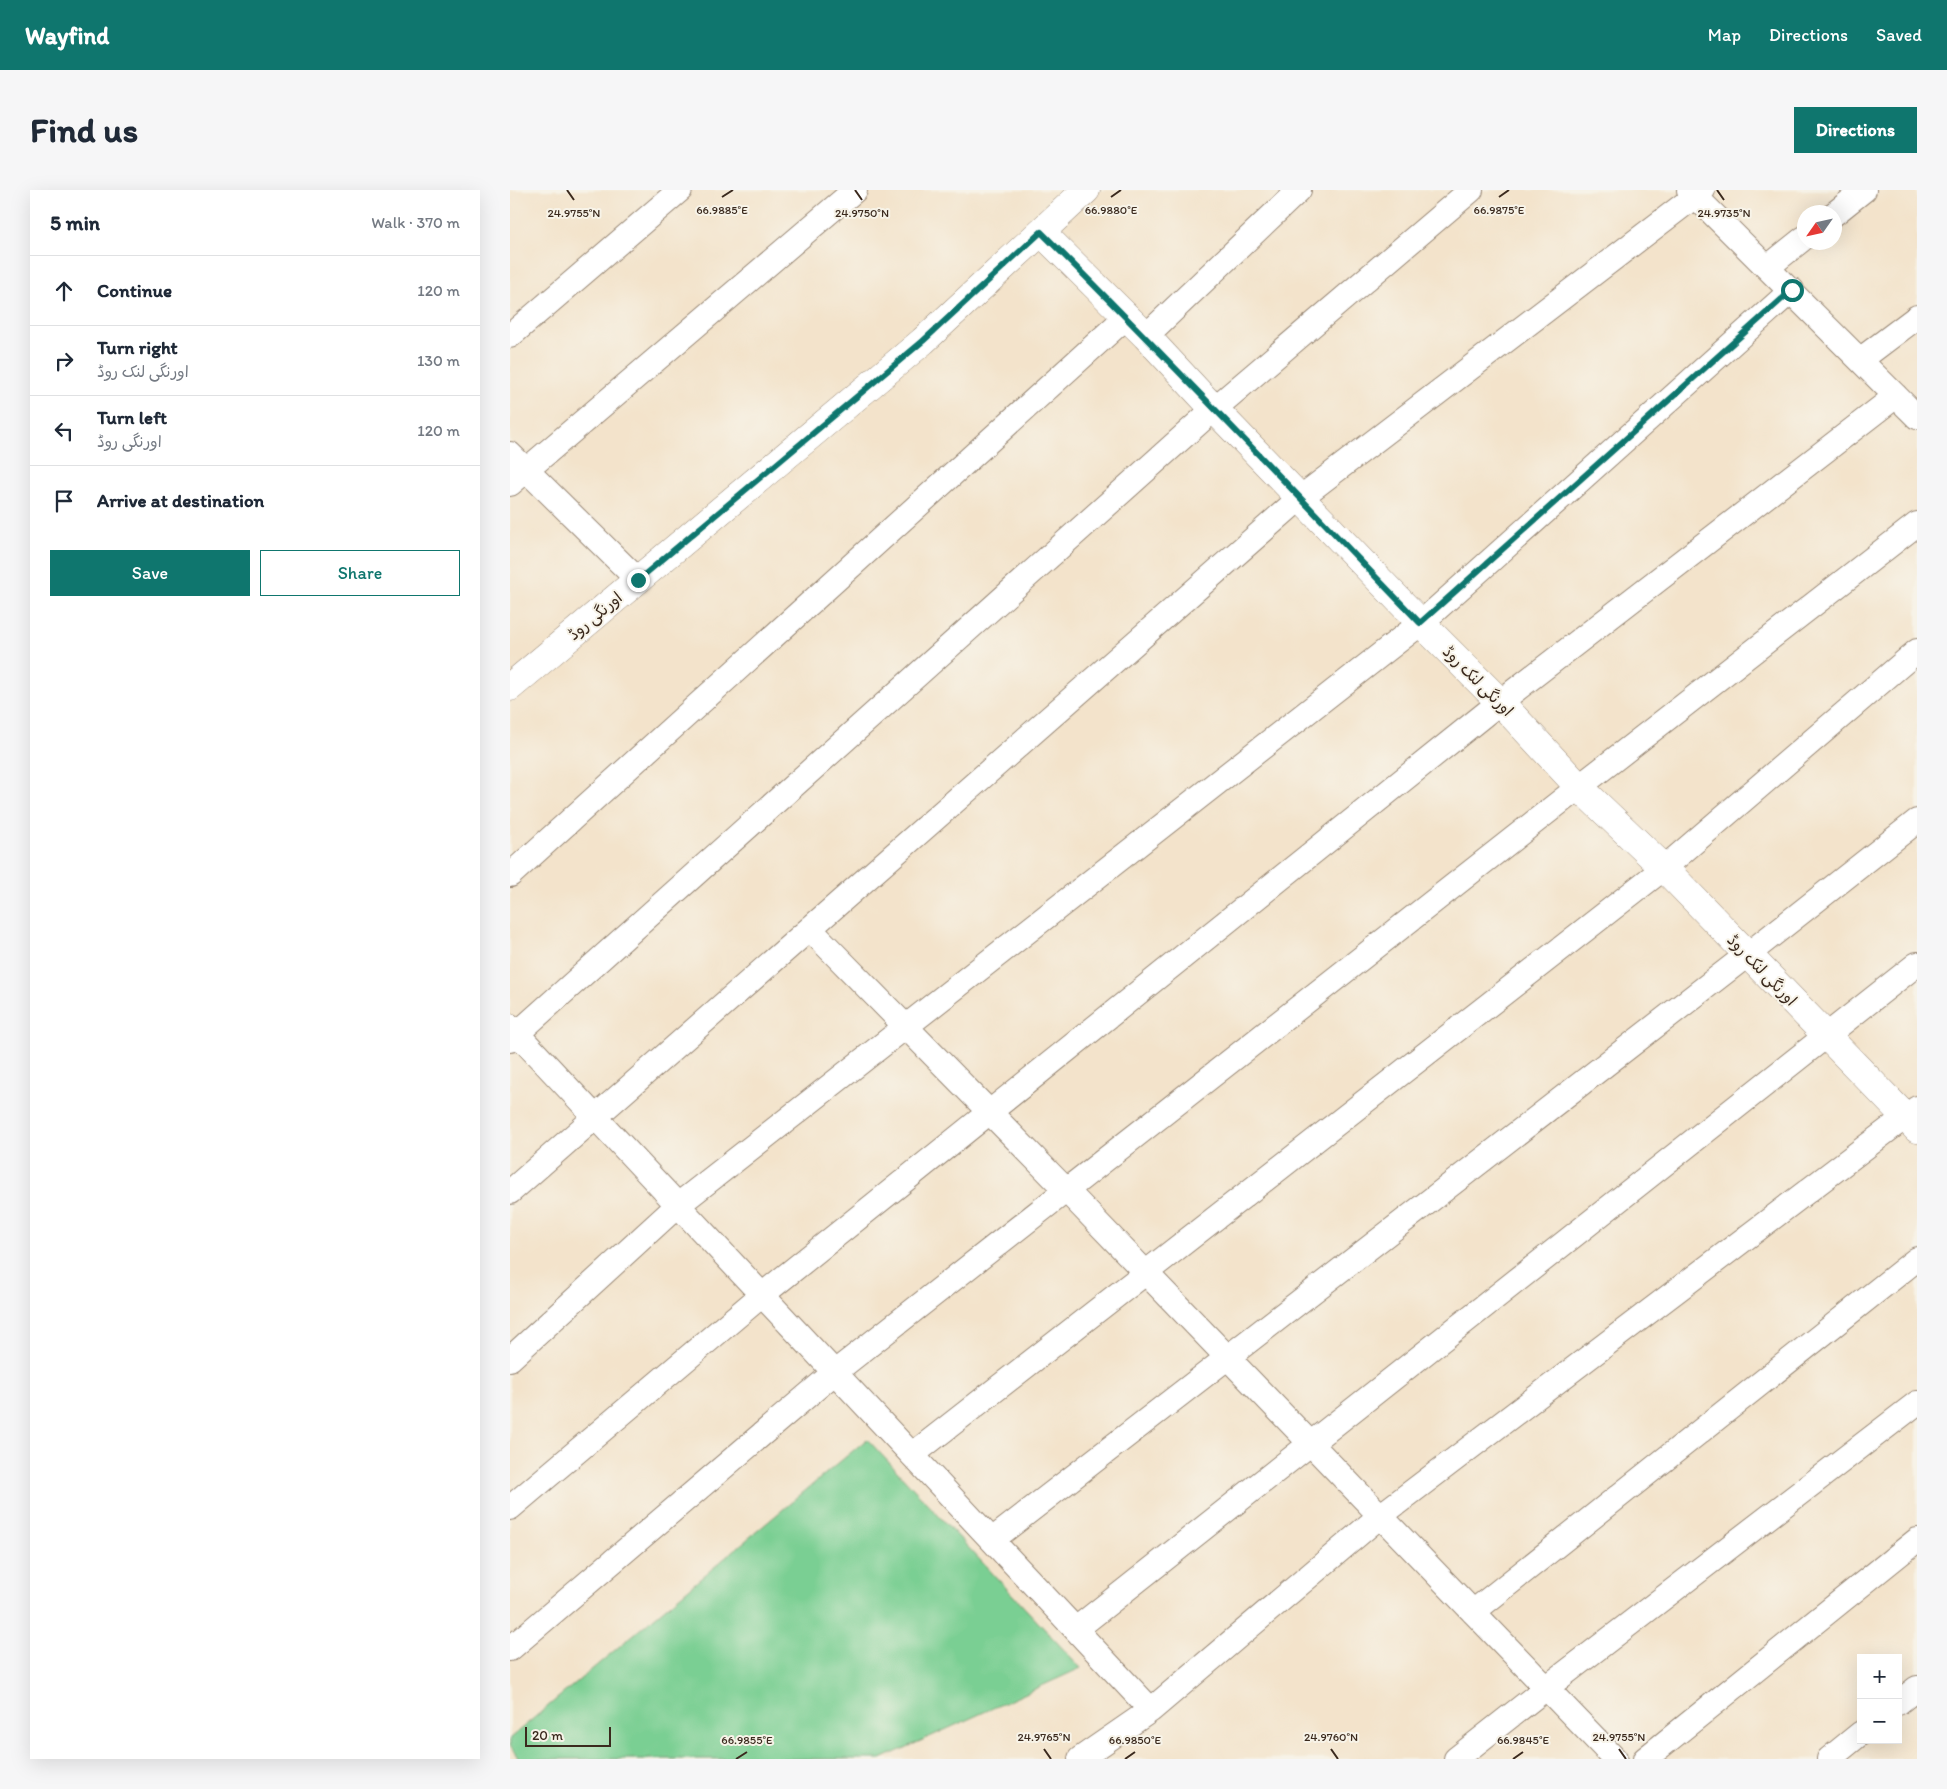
<!DOCTYPE html>
<meta charset="utf-8">
<style>
:root{--surface:#fff;--page:#f6f6f7;--text:#1f2937;--muted:#747a83;--line:#e0e1e3;--accent:#0f766e}
body{margin:0;font-family:Itim,"Playpen Sans Arabic",sans-serif;background:var(--page);color:var(--text)}
.controls{position:absolute;right:15px;bottom:15px;display:grid;overflow:hidden;border-radius:0px;box-shadow:0 5px 20px #0002}
.controls button{width:45px;height:45px;display:grid;place-items:center;padding:0;border:0;border-bottom:1px solid var(--line);background:var(--surface);color:var(--text);font:25px sans-serif}
.compass{position:absolute;left:1287px;top:15px;width:45px;height:45px;border-radius:50%;background:var(--surface);box-shadow:0 5px 20px #0002;rotate:236deg}
.scale{position:absolute;left:15px;bottom:12px;width:86px;box-sizing:border-box;padding-left:5px;border:2px solid #3b2a1e;border-top:0;font-size:14px;line-height:18px;white-space:nowrap;color:#3b2a1e;-webkit-text-stroke:4px #f7f3e8;paint-order:stroke}
.stop{position:absolute;width:15px;height:15px;margin:-11px;border:4px solid #0f766e;border-radius:50%;background:#fff}
.stop.end{background:#0f766e;border-color:#fff;box-shadow:0 1px 5px #0008}
.list{margin:0;padding:0;list-style:none}
h2{display:flex;justify-content:space-between;align-items:center;height:65px;margin:0;padding:0 20px;font-size:21px}
h2 small{font-size:16px;font-weight:400;color:var(--muted)}
.list li{display:grid;grid-template-columns:32px 1fr auto;gap:15px;align-items:center;box-sizing:border-box;height:70px;padding:0 20px;border-top:1px solid var(--line)}
.list b{display:block;font-size:19px;white-space:nowrap}
.list p{margin:0;font-size:16px;white-space:nowrap;color:var(--muted)}
.list em{font-size:16px;font-style:normal;color:var(--muted)}
.actions{display:flex;gap:10px;padding:15px 20px}
.actions a{flex:1;padding:11px 0;border:1px solid var(--accent);border-radius:0px;text-align:center;font-size:18px;color:var(--accent)}
.actions .main{background:var(--accent);color:#fff}
.icon{flex:none;width:28px;height:28px;fill:none;stroke:currentColor;stroke-width:2;stroke-linecap:round;stroke-linejoin:round}
.map{position:relative;flex:none;width:1407px;height:1569px;overflow:hidden;border-radius:0px}
header{display:flex;align-items:center;gap:30px;box-sizing:border-box;height:70px;padding:0 25px;background:var(--accent);color:#fff}
header strong{font-size:24px}
nav{display:flex;gap:28px;margin-inline-start:auto;font-size:18px}
.intro{display:flex;align-items:center;justify-content:space-between;box-sizing:border-box;height:120px;padding:0 30px}
h1{margin:0;font-size:35px}
.button{padding:12px 22px;border-radius:0px;background:var(--accent);color:#fff;font-size:18px;font-weight:700}
main{display:flex;gap:30px;padding:0 30px}
aside{flex:1;background:var(--surface);border-radius:0px;box-shadow:0 5px 20px #0002}
.map>svg:first-child{display:block}
.green{fill:#7acf93;stroke:#5a7c58}
.lines{fill:none;stroke-linecap:round;stroke-linejoin:round}
.minor-casing{stroke:#978674;stroke-width:26}
.tertiary-casing{stroke:#978674;stroke-width:29}
.secondary-casing{stroke:#978674;stroke-width:29}
.minor{stroke:#fff;stroke-width:24}
.tertiary{stroke:#fff;stroke-width:28}
.secondary{stroke:#fff;stroke-width:28}
.route{stroke:#0f766e;stroke-width:6}
.ticks{fill:none;stroke:#3b2a1e;stroke-width:2}
.labels{text-anchor:middle;dominant-baseline:central;stroke-width:4;stroke-linejoin:round;paint-order:stroke}
.street-label{font-size:16px;fill:#3b2a1e;stroke:#f7f3e8}
.ticks-label{font-size:12px;text-anchor:middle;fill:#3b2a1e;stroke:#f7f3e8;stroke-width:4;stroke-linejoin:round;paint-order:stroke}
</style>
<header>
<strong>Wayfind</strong>
<nav><a>Map</a><a>Directions</a><a>Saved</a></nav>
</header>
<div class="intro"><h1>Find us</h1><a class="button">Directions</a></div>
<main>
<aside>
<h2>5 min<small>Walk · 370 m</small></h2>
<ul class="list">
<li><svg class="icon" aria-label="ahead" viewBox="0 0 24 24"><path d="M12 20V5M6 11l6-6 6 6"/></svg><div><b>Continue</b></div><em>120 m</em></li>
<li><svg class="icon" aria-label="right" viewBox="0 0 24 24"><path d="M7 20v-9h11M14 6l5 5-5 5"/></svg><div><b>Turn right</b><p>اورنگی لنک روڈ</p></div><em>130 m</em></li>
<li><svg class="icon" aria-label="left" viewBox="0 0 24 24"><path d="M17 20v-9H6M10 6l-5 5 5 5"/></svg><div><b>Turn left</b><p>اورنگی روڈ</p></div><em>120 m</em></li>
<li><svg class="icon" aria-label="arrive" viewBox="0 0 24 24"><path d="M6 21V4h12l-3 4 3 4H6"/></svg><div><b>Arrive at destination</b></div></li>
</ul>
<div class="actions"><a class="main">Save</a><a>Share</a></div>
</aside>
<div class="map">
<svg width="1407" height="1569" viewBox="0 0 1407 1569">
<rect width="100%" height="100%" fill="#f7f3e8"/>
<filter id="ink" filterUnits="userSpaceOnUse"><feTurbulence type="fractalNoise" baseFrequency=".02" numOctaves="2"/><feDisplacementMap in="SourceGraphic" scale="10" xChannelSelector="R" yChannelSelector="G"/><feConvolveMatrix kernelMatrix="1 2 1 2 8 2 1 2 1" color-interpolation-filters="sRGB"/></filter>
<filter id="wash" filterUnits="userSpaceOnUse"><feTurbulence type="fractalNoise" baseFrequency=".0096" numOctaves="4" result="noise"/><feDisplacementMap in="SourceGraphic" scale="20" xChannelSelector="R" yChannelSelector="G"/><feGaussianBlur stdDeviation="1.12" result="paint"/><feColorMatrix in="noise" values="0 0 0 0 0 0 0 0 0 0 0 0 0 0 0 0 0 1.4 0 .05"/><feComposite in="paint" operator="in"/></filter>
<g filter="url(#wash)">
<rect width="100%" height="100%" fill="#f3e3cb"/>
<!-- green -->
<path class="green" d="M357,1249L571,1478L371,1569H9L0,1556V1548Z"/>
</g>
<g filter="url(#ink)">
<g class="lines">
<defs>
<path id="minor" d="M1179,0L1407,227
M1324,24L1354,0
M1258,77L1294,48
M0,146L170,0
M636,146L789,0
M1350,170L1407,127
M0,264L128,390
M0,294L345,0
M0,685L616,127
M300,739L556,1000L1105,1569
M0,836L641,1520
M0,850L704,219L961,0
M0,1002L790,308L1193,0
M0,1169L168,1015L911,433L1282,100
M402,1265L1154,678L1407,461
M0,1318L252,1105L990,512L1386,206
M482,1350L1237,765L1407,631
M963,1422L1407,1069
M566,1439L1407,774
M0,1459L325,1182L1069,597L1407,334
M1388,1513L1407,1498
M570,1569L641,1520L870,1326L1407,918
M946,1569L1036,1498L1407,1213
M1135,1569L1407,1350
M1319,1569L1351,1543"/>
<path id="tertiary" d="M531,42L636,146L704,219L911,433L990,512L1069,597L1154,678L1407,939"/>
<path id="secondary" d="M0,497L413,151L576,0"/>
</defs>
<!-- minor casing -->
<use href="#minor" class="minor-casing"/>
<!-- tertiary casing -->
<use href="#tertiary" class="tertiary-casing"/>
<!-- secondary casing -->
<use href="#secondary" class="secondary-casing"/>
<!-- minor -->
<use href="#minor" class="minor"/>
<!-- tertiary -->
<use href="#tertiary" class="tertiary"/>
<!-- secondary -->
<use href="#secondary" class="secondary"/>
</g>
</g>
<g class="lines" filter="url(#ink)">
<!-- route -->
<path class="route" d="M128,390L413,151L531,42C660,170 784,302 910,433L1282,100"/>
</g>
<!-- ticks -->
<path class="ticks" d="M57,0L64,10M345,0L352,10M1207,0L1214,10M212,7L223,0M601,7L611,0M989,7L999,0M534,1559L541,1569M821,1559L828,1569M1109,1559L1116,1569M226,1569L237,1562M615,1569L625,1562M1003,1569L1013,1562"/>
<g class="labels">
<!-- street labels -->
<g class="street-label">
<text transform="translate(85 426) rotate(-40)">اورنگی روڈ</text>
<text transform="translate(968 491) rotate(45)">اورنگی لنک روڈ</text>
<text transform="translate(1252 780) rotate(46)">اورنگی لنک روڈ</text>
</g>
</g>
<g class="ticks-label">
<text x="212" y="24">66.9885°E</text>
<text x="601" y="24">66.9880°E</text>
<text x="989" y="24">66.9875°E</text>
<text x="64" y="27">24.9755°N</text>
<text x="352" y="27">24.9750°N</text>
<text x="1214" y="27">24.9735°N</text>
<text x="534" y="1551">24.9765°N</text>
<text x="821" y="1551">24.9760°N</text>
<text x="1109" y="1551">24.9755°N</text>
<text x="237" y="1554">66.9855°E</text>
<text x="625" y="1554">66.9850°E</text>
<text x="1013" y="1554">66.9845°E</text>
</g>
</svg>
<div class="controls">
<button>+</button>
<button>−</button>
</div>
<svg class="compass" viewBox="-18 -18 36 36"><path d="M0-13l5 13h-10z" fill="#e53935"/><path d="M0 13l5-13h-10z" fill="#747a83"/></svg>
<div class="scale">20 m</div>
<div class="stop" style="left:1282px;top:100px"></div>
<div class="stop end" style="left:128px;top:390px"></div>
</div>
</main>
